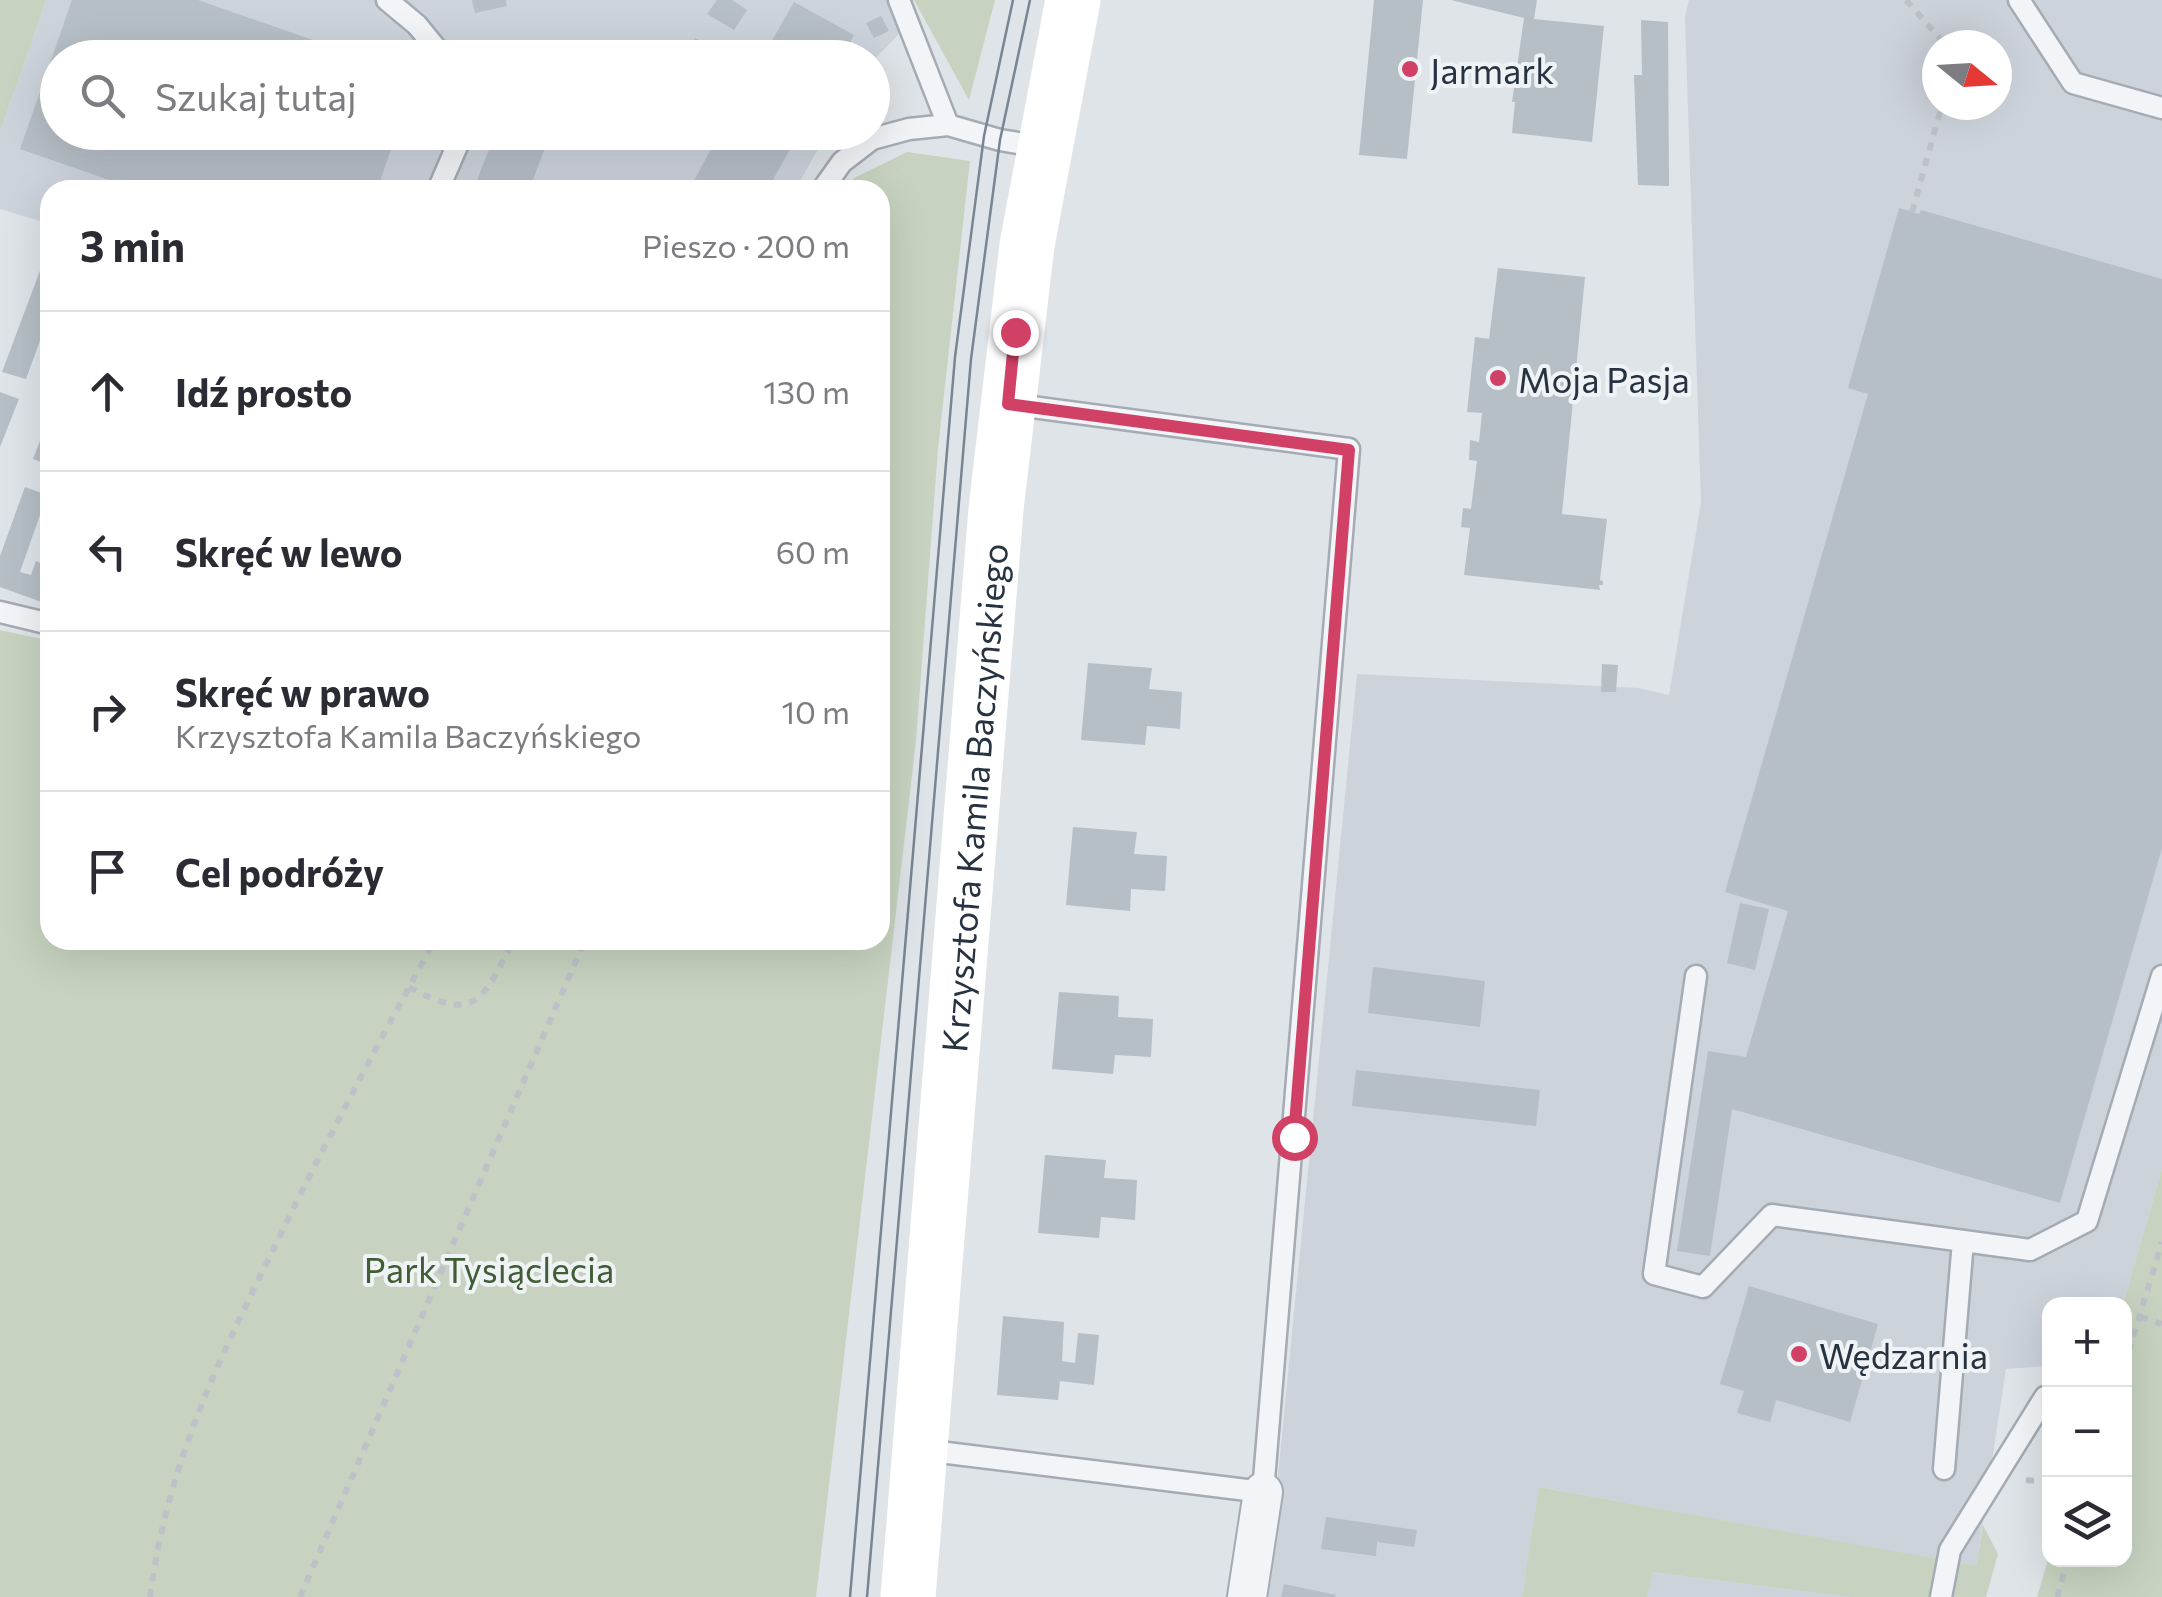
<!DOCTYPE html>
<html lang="pl">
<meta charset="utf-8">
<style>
:root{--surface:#fff;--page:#f2f2f3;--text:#2b2b33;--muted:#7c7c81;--line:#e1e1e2}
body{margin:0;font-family:Commissioner,sans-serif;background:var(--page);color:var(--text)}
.controls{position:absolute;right:30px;bottom:30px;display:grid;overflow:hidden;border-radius:20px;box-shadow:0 10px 40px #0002}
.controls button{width:90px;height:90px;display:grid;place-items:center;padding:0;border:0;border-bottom:2px solid var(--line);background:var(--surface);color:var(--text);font:50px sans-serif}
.compass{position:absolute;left:1922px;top:30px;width:90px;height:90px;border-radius:50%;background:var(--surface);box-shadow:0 10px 40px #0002;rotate:108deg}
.stop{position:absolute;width:30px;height:30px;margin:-22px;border:8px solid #d14166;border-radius:50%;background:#fff}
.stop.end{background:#d14166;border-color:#fff;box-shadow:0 2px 10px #0008}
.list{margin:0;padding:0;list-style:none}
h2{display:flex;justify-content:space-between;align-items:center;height:130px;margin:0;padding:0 40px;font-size:42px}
h2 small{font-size:32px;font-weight:400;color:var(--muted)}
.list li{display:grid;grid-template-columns:65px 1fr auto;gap:30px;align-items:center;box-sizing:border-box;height:160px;padding:0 40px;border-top:2px solid var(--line)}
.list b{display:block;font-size:38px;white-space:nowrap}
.list p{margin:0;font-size:32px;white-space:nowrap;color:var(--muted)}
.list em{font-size:32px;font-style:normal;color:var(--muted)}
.icon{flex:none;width:55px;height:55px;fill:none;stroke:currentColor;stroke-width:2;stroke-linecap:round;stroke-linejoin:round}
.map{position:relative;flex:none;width:2162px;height:1597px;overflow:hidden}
.search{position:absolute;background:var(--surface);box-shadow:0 10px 40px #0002;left:40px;top:40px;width:850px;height:110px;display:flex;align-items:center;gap:25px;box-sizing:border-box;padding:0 35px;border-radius:55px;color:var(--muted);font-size:38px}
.panel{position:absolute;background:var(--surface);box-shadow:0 10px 40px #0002;left:40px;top:180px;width:850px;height:770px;border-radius:30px}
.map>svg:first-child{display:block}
.built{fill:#cdd3db;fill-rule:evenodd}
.green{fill:#c7d3c0}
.building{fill:#b6bec6}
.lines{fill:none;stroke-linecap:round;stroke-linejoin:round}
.lane-casing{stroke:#a4abb3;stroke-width:25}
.street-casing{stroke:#a4abb3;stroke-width:42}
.path{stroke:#bdc2c8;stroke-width:6;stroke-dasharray:8 8;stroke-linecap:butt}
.lane{stroke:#f2f4f7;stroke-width:20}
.street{stroke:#f2f4f7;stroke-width:38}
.secondary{stroke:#fff;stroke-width:55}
.tram{stroke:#788593;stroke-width:2.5}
.route{stroke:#d14166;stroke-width:12}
.poi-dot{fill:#d14166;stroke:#eff3f6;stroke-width:4}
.labels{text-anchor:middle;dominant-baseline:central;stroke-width:8;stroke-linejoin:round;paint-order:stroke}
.poi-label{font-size:35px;fill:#283341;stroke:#eff3f6;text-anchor:start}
.street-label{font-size:35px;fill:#283341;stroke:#eff3f6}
.park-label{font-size:35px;fill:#405d35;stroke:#eff3f6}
</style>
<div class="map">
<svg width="2162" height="1597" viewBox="0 0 2162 1597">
<rect width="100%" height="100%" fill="#dfe4e9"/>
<!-- built -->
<path class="built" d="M46,0H913L898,35L873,61L872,58H58V132L827,133L795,190H50V224L0,209V132Z
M1689,0H2162V1169L2123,1304H2050L2049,1366L2006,1369L1976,1567L1540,1487L1522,1597H1266L1357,674L1639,688L1669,695L1701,502L1685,18ZM1937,45H1997V105H1937Z
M1651,1572L1850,1597H1647Z"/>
<!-- green -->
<path class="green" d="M0,0H46L0,132Z
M914,0H995L969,100Z
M907,152L970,161L938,449L916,741L816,1597H0V630L50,641V940H880V190H847L854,178Z
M2162,1169V1597H2037L2049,1556L2050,1560H2124L2123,1304Z
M1539,1487L1976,1566L1983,1525L1998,1554L1986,1597H1850L1652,1572L1647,1597H1522Z"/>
<!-- building -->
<path class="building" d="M72,0H198L362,57L58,58V132H397L377,190H138L20,149Z
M472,0H506L507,6L475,13Z
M717,0H732L747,10L734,30L707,14Z
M1374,0H1423L1407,159L1359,155Z
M1451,0H1537L1534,19L1604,26L1592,142L1512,133L1515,102H1512L1524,18Z
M794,2L854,35L842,58H762Z
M881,16L889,31L874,38L866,23Z
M1641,20L1668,22L1669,186L1638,185L1634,75H1642Z
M695,38L732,58H685Z
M496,132H551L529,190H473Z
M720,132H800L767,190H689Z
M1899,208L1919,214L1921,210L2162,279V848L2060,1203L1732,1109L1710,1256L1677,1251L1708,1051L1746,1057L1788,911L1725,892L1868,394L1848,388Z
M50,244V313L26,379L2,372Z
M1498,268L1585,277L1562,514L1607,519L1600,580L1603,581V585H1599L1600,590L1464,575L1470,528L1461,527L1463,508L1471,509L1477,461L1469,460L1470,440L1479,442L1482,413L1467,412L1475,337L1489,339Z
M0,392L19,399L0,447Z
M50,415V465L33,459Z
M25,487L47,495L20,572L31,575L36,561L50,567V605L0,587V556Z
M1088,663L1152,668L1149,689L1182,692L1180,729L1147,726L1145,745L1081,740Z
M1602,664L1618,665L1616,692H1601Z
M1073,827L1137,832L1134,854L1167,856L1165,891L1131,889L1130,911L1066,905Z
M1740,903L1769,909L1755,970L1727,963Z
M1373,967L1485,981L1480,1027L1368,1013Z
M1059,992L1119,996L1118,1017L1153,1019L1151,1057L1115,1055L1113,1074L1052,1069Z
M1356,1070L1540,1090L1536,1126L1352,1106Z
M1045,1155L1106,1160L1104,1178L1137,1180L1135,1220L1101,1217L1099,1238L1038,1233Z
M1749,1286L1878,1324L1850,1422L1776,1400L1770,1422L1737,1413L1744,1391L1720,1384Z
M1003,1316L1064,1322L1062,1361L1075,1363L1078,1333L1099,1335L1094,1385L1060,1381L1058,1400L997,1395Z
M1326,1517L1417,1530L1414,1547L1377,1542L1376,1556L1321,1549Z
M1284,1584L1336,1595L1335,1597H1281Z"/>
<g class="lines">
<defs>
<path id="lane" d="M387,0L417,25L444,58
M899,0L948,125
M2019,0L2073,83L2162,108
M438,190L463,132
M822,190L842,162L872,139L909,129L948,125L1000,140L1042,147
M0,612L50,624
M1696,976L1654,1274L1703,1287L1772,1215L2030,1250L2087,1221L2162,976
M923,1450L1263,1492L1349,449L1010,404
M1944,1469L1963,1241
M1941,1597L1950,1550L2045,1397"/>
<path id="street" d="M1247,1597L1263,1492"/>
</defs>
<!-- lane casing -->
<use href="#lane" class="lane-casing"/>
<!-- street casing -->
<use href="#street" class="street-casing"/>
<!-- path -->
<path class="path" d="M1906,0L1946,45
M1912,212L1942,105
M409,987C477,1025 483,998 514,940
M2140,1317L2162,1324
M2124,1367L2162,1242
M2026,1480L2050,1482
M150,1597C167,1467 215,1368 272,1252C323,1147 378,1043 435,940
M300,1597L585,940
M2057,1597L2068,1560"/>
<!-- lane -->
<use href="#lane" class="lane"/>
<!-- street -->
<use href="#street" class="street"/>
<!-- secondary -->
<path class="secondary" id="s1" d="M908,1597L996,509L1027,245L1073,0"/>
<!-- tram -->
<path class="tram" d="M850,1597L955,357L984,136L1013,0
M867,1597L971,359L1000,140L1030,0"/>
</g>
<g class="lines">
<!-- route -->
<path class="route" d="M1015,332L1008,404L1349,450L1294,1137"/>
</g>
<!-- markers -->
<g class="poi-dot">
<circle cx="1410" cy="69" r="10"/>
<circle cx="1498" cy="378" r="10"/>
<circle cx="1799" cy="1354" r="10"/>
</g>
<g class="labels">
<!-- poi labels -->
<g class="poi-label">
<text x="1430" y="69">Jarmark</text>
<text x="1518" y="378">Moja Pasja</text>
<text x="1819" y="1354">Wędzarnia</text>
</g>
<!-- street labels -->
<g class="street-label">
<text stroke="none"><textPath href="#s1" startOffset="802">Krzysztofa Kamila Baczyńskiego</textPath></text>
</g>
<!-- park labels -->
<g class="park-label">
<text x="489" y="1268">Park Tysiąclecia</text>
</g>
</g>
</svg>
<div class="controls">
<button>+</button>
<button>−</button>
<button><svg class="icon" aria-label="layers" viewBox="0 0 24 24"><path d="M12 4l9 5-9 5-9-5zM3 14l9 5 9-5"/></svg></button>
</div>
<svg class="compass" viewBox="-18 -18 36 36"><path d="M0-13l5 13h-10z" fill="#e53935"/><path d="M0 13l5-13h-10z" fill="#7c7c81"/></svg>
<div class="stop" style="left:1294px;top:1137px"></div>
<div class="stop end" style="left:1015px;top:332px"></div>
<div class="search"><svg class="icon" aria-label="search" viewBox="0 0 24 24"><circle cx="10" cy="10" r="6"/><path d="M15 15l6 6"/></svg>Szukaj tutaj</div>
<section class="panel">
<h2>3 min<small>Pieszo · 200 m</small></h2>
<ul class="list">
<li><svg class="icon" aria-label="ahead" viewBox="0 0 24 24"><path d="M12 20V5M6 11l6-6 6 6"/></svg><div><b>Idź prosto</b></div><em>130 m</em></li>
<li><svg class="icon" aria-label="left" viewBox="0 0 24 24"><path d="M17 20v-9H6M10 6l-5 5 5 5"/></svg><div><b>Skręć w lewo</b></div><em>60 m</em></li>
<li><svg class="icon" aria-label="right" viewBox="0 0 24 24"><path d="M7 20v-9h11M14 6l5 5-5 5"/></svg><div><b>Skręć w prawo</b><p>Krzysztofa Kamila Baczyńskiego</p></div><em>10 m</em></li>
<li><svg class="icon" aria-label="arrive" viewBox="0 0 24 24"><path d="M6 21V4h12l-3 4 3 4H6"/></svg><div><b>Cel podróży</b></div></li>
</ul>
</section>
</div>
